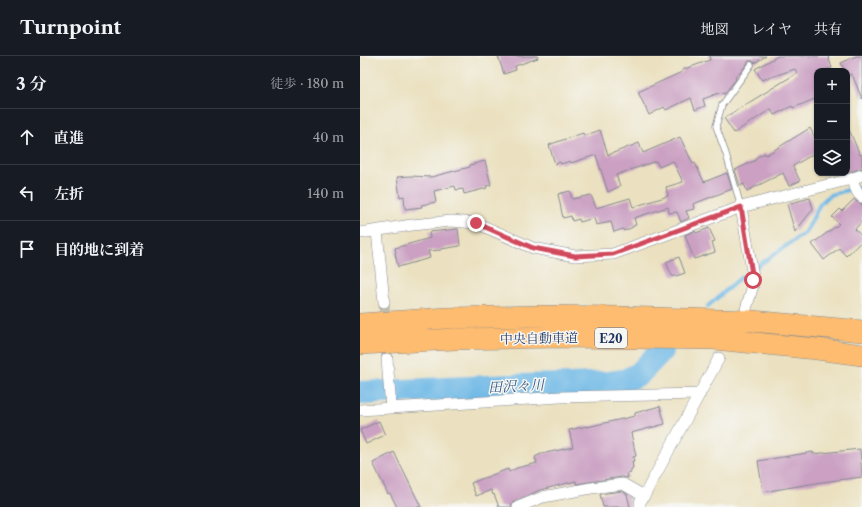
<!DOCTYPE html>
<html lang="ja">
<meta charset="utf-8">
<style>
:root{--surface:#171b24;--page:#242831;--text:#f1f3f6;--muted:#9ea1a6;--line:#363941}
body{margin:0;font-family:"Libre Caslon Text","Noto Serif JP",serif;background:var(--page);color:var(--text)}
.controls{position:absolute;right:12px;top:12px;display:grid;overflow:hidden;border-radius:8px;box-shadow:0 1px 3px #0004}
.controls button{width:36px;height:36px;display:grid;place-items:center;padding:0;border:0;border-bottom:1px solid var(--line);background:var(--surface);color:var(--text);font:20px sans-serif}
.stop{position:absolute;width:12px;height:12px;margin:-9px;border:3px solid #d1495b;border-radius:50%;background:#fff}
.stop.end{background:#d1495b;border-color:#fff;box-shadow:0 1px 4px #0008}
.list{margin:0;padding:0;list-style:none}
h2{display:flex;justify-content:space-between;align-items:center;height:52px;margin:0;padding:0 16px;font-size:17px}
h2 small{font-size:13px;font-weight:400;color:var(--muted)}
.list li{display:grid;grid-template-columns:26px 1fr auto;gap:12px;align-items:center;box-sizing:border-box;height:56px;padding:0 16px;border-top:1px solid var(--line)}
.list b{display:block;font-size:15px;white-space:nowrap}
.list em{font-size:13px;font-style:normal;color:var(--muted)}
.icon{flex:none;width:22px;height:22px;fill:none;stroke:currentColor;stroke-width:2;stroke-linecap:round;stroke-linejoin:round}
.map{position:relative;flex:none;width:502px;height:451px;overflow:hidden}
header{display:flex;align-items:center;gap:24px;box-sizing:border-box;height:56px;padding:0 20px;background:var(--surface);border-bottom:1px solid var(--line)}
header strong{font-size:19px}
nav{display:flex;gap:22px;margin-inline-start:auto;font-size:14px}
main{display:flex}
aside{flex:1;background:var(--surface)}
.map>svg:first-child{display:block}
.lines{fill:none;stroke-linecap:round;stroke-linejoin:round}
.stream{stroke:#6db8e6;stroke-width:4}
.river{stroke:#6db8e6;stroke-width:24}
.building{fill:#cba0c3}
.minor-tunnel{stroke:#c1bdac;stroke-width:11;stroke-dasharray:11 5.5;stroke-linecap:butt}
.service-casing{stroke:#83888f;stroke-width:7}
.minor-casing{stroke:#83888f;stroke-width:12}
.motorway-casing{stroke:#83888f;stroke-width:22}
.service{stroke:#fff;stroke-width:5.5}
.minor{stroke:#fff;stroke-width:11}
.motorway{stroke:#fdbc70;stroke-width:21}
.route{stroke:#d1495b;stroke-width:5}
.labels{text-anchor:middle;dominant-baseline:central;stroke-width:3;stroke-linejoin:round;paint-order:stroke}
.shield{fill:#f6f6f2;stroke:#5d6b8a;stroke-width:1}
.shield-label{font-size:12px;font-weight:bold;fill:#1b2f5e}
.street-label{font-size:13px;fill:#1b2f5e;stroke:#f6f6f2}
.water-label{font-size:14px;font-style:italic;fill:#345887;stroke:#f6f6f2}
</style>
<header>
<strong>Turnpoint</strong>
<nav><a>地図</a><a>レイヤ</a><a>共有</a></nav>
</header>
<main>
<aside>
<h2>3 分<small>徒歩 · 180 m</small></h2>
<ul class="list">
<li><svg class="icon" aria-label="ahead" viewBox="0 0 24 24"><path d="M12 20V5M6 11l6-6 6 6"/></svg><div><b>直進</b></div><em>40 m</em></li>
<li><svg class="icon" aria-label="left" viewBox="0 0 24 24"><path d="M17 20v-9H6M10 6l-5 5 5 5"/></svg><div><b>左折</b></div><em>140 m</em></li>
<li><svg class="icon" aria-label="arrive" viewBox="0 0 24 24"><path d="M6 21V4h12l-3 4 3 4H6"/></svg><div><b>目的地に到着</b></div></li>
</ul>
</aside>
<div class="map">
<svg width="502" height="451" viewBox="0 0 502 451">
<rect width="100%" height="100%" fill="#f6f6f2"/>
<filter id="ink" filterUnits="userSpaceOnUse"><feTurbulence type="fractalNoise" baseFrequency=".025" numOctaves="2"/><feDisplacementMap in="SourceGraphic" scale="8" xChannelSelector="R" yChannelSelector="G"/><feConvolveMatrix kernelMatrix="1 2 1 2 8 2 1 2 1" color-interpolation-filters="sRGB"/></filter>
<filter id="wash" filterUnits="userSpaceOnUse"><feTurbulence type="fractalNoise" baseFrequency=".012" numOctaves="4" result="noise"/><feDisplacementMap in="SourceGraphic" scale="16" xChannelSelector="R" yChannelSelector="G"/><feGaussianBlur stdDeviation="0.9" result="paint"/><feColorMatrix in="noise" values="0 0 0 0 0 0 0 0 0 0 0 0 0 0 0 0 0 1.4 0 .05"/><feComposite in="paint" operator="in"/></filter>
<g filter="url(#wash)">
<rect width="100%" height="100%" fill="#ebe1c0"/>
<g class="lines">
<!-- stream -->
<path class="stream" d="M348,250L379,223L446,176L460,148L470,139L502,130"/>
<!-- river -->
<path class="river" d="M0,337L150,330L209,329L249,327L264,325L279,318L301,295"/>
</g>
<g id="blocks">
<!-- building -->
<path class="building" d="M138,0H177L178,2L155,10L156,14L144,18Z
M349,0H406L395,7L392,5H389L380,17L375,20L376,23L365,37L363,38L362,36L343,43L345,50L335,54L331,42L306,54L304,51L289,59L278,36L322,16V14L350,4Z
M418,0H468L472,12L461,15H457V42L433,52L432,50L414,59L411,53L374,77L364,62L437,17L435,13L402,24L395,13Z
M496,0H502V43L492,18L488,20L487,15H485L481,7Z
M487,69L500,99L502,98V112L487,117Z
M450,72L457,86V96L433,110L440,125L429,130L423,117L387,135L384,128L380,130L375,114L396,104L395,102L405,97L406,99Z
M240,74L248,99L279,87L283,97L320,81L333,108L335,107L344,126L367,117L372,133L333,148L334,153L326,155L329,162L321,166L317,156L309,157L308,151L274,162L276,169L273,170V171L264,175L263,173L254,176L251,166L236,169L234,162L220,166L219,163L212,165L211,160L203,162L198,138L210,135L212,143L231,139L236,152L270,142L273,151L308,140L306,131L323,126L313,105L299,111L296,105L256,119L260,130L248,136L236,99L211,107L210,105L201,108L200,106L195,108L189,89L194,87L223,77L224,80Z
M125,105L131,129L126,130L127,132L104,138L103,133L96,134L95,130L74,135L76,146L61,149L62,151L45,153L44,140L40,141L37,121L50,120L71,121L110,111V109Z
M450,142L453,153L435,176L427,148Z
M494,143L497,146L502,148V165L495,173L502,181V185L486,200L479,192L464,204L452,188L479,168L472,161L480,153L482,155Z
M349,172L355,185L352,186L355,196L334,203L325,179L335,175L336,177Z
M98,173L100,190L81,193V194L68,195L70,202L38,211L35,197H36L35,192L70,182L69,176Z
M319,201L325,217L316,220H312L306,206Z
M300,350L305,368L271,377L276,400L273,401L274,405H272L273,412L271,413V416L267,417L268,422L262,421L216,428V425L180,434L155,445L152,447L151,451H139L134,438L133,439L131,434L116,440L111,427L140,416L148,413L149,416L157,412L177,407L175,401L181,398L213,391L209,374L227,370V371L275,360V357Z
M19,365L25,379L6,388L0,374Z
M500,393L502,421L462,426L403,436L398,405L453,396V398Z
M34,396L61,451H37L30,437L28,438L13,407Z
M262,435L267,438L270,451H243L240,438Z"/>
</g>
</g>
<g filter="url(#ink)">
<use href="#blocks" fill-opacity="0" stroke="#83888f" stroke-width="1"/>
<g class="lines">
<!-- minor-tunnel -->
<path class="minor-tunnel" d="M24,246L27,303"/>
<defs>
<path id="service" d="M381,151L366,98L356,70L362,49L391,9"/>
<path id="minor" d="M491,123L498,137L502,141
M381,151L394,226L386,253
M17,175L24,246
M0,177L52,169L91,165L116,167L173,192L215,200L253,198L381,151L491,123L502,119
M27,303L31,352
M0,354L200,341L340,338
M158,451L183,441L231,432L263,428L284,440
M280,451V446L284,440L359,302"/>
<path id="motorway" d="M0,268L86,262L179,260L262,261L392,265L502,275
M0,288L96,283L202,281L354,283L457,293L502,299"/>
</defs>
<!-- service casing -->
<use href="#service" class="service-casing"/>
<!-- minor casing -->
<use href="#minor" class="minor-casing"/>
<!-- motorway casing -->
<use href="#motorway" class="motorway-casing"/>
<!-- service -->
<use href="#service" class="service"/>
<!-- minor -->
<use href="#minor" class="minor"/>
<!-- motorway -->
<use href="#motorway" class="motorway"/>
</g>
</g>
<g class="lines" filter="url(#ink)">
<!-- route -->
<path class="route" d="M116,167L173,192L215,200L253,198L381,151L393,224"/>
</g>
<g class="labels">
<!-- shield labels -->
<rect class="shield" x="235" y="272" width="32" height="20" rx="3"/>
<g class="shield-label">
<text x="251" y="282">E20</text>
</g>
<!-- street labels -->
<g class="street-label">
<text transform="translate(179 282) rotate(-1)">中央自動車道</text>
</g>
<!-- water labels -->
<g class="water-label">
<text transform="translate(156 330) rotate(-3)">田沢々川</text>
</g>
</g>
</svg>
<div class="controls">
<button>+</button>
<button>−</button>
<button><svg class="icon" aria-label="layers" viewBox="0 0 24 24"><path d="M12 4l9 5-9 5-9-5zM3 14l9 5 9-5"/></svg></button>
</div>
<div class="stop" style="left:393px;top:224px"></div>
<div class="stop end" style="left:116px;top:167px"></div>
</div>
</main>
